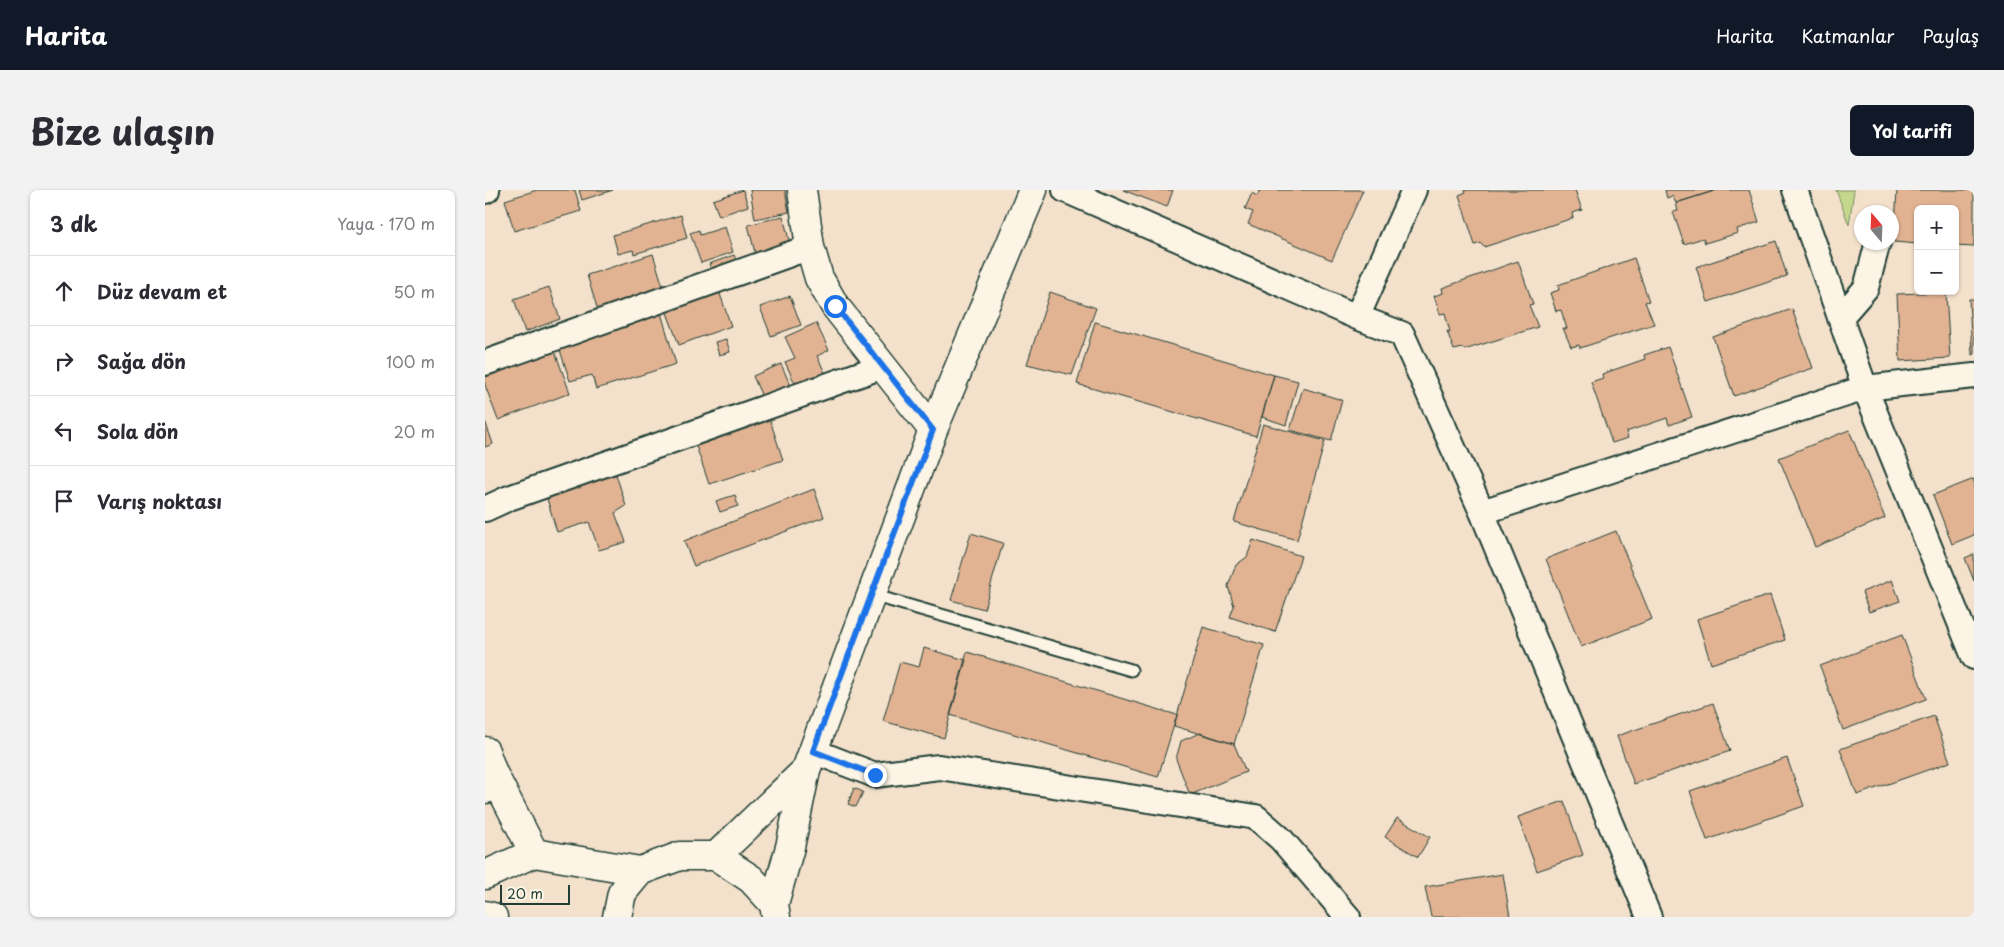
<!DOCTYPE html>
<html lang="tr">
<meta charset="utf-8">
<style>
:root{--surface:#fff;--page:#f2f2f3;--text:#2b2b33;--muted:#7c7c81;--line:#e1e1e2;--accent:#111827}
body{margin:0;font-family:"Playpen Sans",sans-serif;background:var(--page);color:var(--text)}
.controls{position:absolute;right:15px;top:15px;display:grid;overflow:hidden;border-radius:8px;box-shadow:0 1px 4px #0004}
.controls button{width:45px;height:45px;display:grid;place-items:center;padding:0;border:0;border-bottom:1px solid var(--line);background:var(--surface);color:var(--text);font:25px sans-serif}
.compass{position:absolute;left:1369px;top:15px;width:45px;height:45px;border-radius:50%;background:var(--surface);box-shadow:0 1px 4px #0004;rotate:341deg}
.scale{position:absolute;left:15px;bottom:12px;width:70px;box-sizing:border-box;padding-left:5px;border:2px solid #1f3d34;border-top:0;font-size:14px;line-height:18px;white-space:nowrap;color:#1f3d34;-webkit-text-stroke:4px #fcf5e5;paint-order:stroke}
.stop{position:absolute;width:15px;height:15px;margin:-11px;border:4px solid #1a73e8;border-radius:50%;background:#fff}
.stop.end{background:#1a73e8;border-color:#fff;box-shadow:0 1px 5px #0008}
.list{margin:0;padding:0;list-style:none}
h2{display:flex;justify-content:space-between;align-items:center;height:65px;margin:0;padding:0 20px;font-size:21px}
h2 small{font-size:16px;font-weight:400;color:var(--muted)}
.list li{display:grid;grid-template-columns:32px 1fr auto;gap:15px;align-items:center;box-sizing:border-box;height:70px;padding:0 20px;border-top:1px solid var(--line)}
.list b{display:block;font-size:19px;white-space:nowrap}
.list em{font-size:16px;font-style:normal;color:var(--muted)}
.icon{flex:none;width:28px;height:28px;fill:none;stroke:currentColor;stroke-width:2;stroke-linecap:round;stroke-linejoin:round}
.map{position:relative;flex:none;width:1489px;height:727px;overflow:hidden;border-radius:8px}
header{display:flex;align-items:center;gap:30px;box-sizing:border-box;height:70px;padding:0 25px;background:var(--accent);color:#fff}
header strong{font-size:24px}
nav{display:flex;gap:28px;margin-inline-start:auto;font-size:18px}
.intro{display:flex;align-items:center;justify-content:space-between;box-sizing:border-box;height:120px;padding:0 30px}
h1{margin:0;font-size:35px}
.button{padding:12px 22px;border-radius:8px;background:var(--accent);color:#fff;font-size:18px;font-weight:700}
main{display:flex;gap:30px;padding:0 30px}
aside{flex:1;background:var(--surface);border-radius:8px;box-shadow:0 1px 4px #0004}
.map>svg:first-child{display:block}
.green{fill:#c4d88d;stroke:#728a60}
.building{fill:#e2b393;stroke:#1f3d34}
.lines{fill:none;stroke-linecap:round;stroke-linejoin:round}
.lane-casing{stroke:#1f3d34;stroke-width:15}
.street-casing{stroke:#1f3d34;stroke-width:28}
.secondary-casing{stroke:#1f3d34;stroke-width:31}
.lane{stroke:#fcf5e5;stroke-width:11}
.street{stroke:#fcf5e5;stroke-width:24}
.secondary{stroke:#fcf5e5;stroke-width:28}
.route{stroke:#1a73e8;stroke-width:6}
</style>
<header>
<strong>Harita</strong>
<nav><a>Harita</a><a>Katmanlar</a><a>Paylaş</a></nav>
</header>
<div class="intro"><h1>Bize ulaşın</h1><a class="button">Yol tarifi</a></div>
<main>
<aside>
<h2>3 dk<small>Yaya · 170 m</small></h2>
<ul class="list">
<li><svg class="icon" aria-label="ahead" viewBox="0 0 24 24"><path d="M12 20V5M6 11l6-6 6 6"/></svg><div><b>Düz devam et</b></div><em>50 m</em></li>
<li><svg class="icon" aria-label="right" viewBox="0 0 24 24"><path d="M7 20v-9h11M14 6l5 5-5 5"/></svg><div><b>Sağa dön</b></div><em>100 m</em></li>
<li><svg class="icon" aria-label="left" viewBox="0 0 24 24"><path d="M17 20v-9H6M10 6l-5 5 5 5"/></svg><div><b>Sola dön</b></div><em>20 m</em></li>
<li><svg class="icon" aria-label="arrive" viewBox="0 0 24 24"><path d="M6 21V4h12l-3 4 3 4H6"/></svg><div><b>Varış noktası</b></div></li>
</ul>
</aside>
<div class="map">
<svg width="1489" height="727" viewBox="0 0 1489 727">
<rect width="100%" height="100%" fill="#f4e1cc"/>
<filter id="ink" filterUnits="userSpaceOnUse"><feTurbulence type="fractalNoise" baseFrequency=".02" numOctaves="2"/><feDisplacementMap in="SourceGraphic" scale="10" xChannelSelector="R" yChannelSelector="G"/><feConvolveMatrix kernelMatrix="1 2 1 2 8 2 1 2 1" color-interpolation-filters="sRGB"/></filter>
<g filter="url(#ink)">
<!-- green -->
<path class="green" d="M1351,0H1369L1364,35Z"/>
<!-- building -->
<path class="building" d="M52,0H90L96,21L29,41L20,10Z
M94,0H128L97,10Z
M258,0L263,16L234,26L228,10Z
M265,0H300L304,22L270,29Z
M638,0H688L682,17Z
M775,0H878L847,70L763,34L768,22L760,19L767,3L772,6Z
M980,0H1090L1097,20L1087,23L1088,28L999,57L995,53L990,55L974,5L981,2Z
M1180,0H1232L1191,13L1187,6L1182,8Z
M1232,0H1264L1274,32L1252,39L1253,43L1220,53L1218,48L1199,54L1188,22L1193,21L1191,13Z
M1412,0H1489V57L1470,56V19H1433V54L1409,52Z
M196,25L202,48L149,64L148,60L133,64L128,45Z
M298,26L306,58L271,67L263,35Z
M240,37L248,62L216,73L205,43L214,40L215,45Z
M1291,51L1302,86L1223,112L1211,77Z
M168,64L180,103L114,124L102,85Z
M249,65L255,79L230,89L224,74Z
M1149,68L1164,111L1160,112L1169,134L1095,158L1094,155L1086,157L1078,138L1082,139L1076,120L1071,121L1065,103L1074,100L1073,95Z
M1033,71L1048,114L1044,115L1053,137L979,160L978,158L969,160L962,141L965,142L960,123L955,124L949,106L958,103L957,98Z
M64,97L75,129L40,142L29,109Z
M234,101L246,136L194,155L181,120Z
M565,102L611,118L587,185L542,174Z
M1461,102L1465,168L1415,171L1412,104Z
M305,106L316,135L286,146L275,117Z
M1484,109H1489V164L1487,165Z
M1307,119L1328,178L1249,206L1228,147Z
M176,123L191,174L111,199L107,185L85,191L73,154Z
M610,132L789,185L771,246L592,194Z
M331,133L344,160L332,166L342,187L313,200L300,172L310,168L300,147Z
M241,149L245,162L234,165L230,152Z
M1183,157L1207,227L1184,235L1182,228L1141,242L1143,248L1127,253L1106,192L1118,188L1117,184L1160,169L1159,165Z
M69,159L85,203L13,230L0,195V185Z
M296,174L306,197L278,209L268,186Z
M789,185L813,191L801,235L777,227Z
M818,198L857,210L846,251L805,240Z
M285,230L298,270L224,294L210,253Z
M0,231L8,254L0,257Z
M778,234L840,251L812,350L749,332Z
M1364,240L1400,328L1330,357L1294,268Z
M129,278L141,316L130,323L141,352L114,360L104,332L72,342L60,302Z
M1489,289V345L1467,354L1448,305Z
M329,299L339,327L209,376L199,351Z
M250,305L253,316L235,322L231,311Z
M1131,341L1167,429L1096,457L1061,369Z
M486,343L518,353L499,419L466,410Z
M768,350L816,366L790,442L745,427L749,416L743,396L751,375L762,367Z
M1489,364V391L1480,368Z
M1407,390L1415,411L1384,422L1377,402Z
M1285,405L1300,450L1226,474L1212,429Z
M718,437L779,455L749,554L689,536Z
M1417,445L1441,509L1358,540L1335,476Z
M439,458L481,470L459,548L398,531L415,472L434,477Z
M482,462L692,525L673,587L465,525Z
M1228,513L1245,561L1149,594L1132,546Z
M1449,526L1465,572L1372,605L1355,559Z
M715,543L749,554L761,582L705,605L691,569L696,551Z
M1302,568L1319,616L1222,650L1205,601Z
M369,598L378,602L371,617L363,614Z
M1079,611L1098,665L1052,681L1033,627Z
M912,628L945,647L933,667L900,647Z
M1018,684L1025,727H946L940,697Z"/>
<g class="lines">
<defs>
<path id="lane" d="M387,405L646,480"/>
<path id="street" d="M580,0L872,127L917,144L997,322L1164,727
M1310,0L1380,198L1489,467
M0,1L2,0
M872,127L929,0
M1355,128L1381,98L1393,52
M0,173L325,57
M0,319L24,308L398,176
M997,322L1380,198L1489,186
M328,561L390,585L454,577L771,627L796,649L863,727"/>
<path id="secondary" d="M317,0L325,57L334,88L350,116L448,240
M0,561L8,583L1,599
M8,583L49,663
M231,666L321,580
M0,685L49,663L155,681
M289,714L305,657L321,580L328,561L448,240L548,0
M0,725L8,727
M132,727L137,703L155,681L195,666H231L266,689L289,714L291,727"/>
</defs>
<!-- lane casing -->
<use href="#lane" class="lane-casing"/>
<!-- street casing -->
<use href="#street" class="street-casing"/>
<!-- secondary casing -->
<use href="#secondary" class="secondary-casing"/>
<!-- lane -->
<use href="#lane" class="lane"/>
<!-- street -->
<use href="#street" class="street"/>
<!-- secondary -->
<use href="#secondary" class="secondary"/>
</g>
</g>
<g class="lines" filter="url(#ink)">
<!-- route -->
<path class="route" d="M350,116L448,240L328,561L390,585"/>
</g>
</svg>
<div class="controls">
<button>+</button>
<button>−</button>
</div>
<svg class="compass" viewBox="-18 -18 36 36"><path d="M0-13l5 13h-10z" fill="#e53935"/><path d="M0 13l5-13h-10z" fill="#7c7c81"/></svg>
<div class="scale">20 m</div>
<div class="stop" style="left:350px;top:116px"></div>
<div class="stop end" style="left:390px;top:585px"></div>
</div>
</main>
